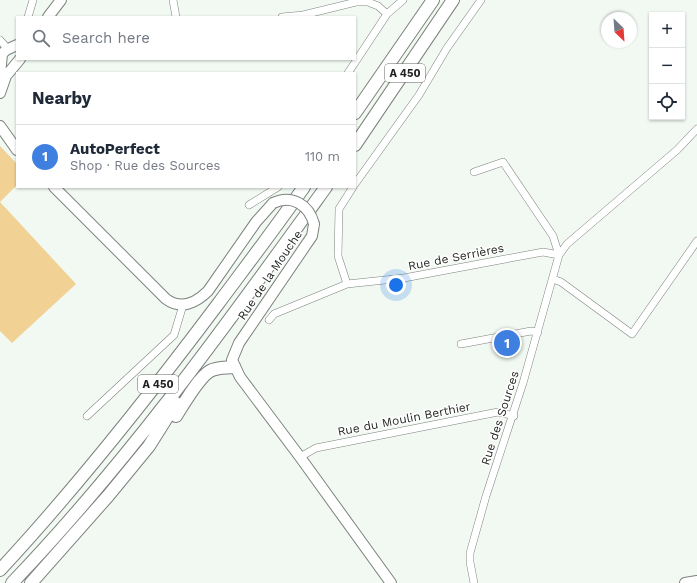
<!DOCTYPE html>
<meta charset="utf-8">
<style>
:root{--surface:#fff;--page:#f2f2f3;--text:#1f2937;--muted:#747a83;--line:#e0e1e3;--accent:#b45309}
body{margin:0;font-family:"Work Sans",sans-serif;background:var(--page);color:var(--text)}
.controls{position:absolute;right:12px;top:12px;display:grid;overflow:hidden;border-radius:0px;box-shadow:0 1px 3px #0004}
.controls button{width:36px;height:36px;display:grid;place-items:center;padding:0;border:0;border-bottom:1px solid var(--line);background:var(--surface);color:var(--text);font:20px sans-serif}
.compass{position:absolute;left:601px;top:12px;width:36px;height:36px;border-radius:50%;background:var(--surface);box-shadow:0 1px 3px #0004;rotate:155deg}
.you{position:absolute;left:396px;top:285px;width:14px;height:14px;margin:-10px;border:3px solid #fff;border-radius:50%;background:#1a73e8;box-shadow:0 0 0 6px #1a73e833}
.badge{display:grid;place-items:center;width:26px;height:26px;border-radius:50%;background:var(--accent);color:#fff;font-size:13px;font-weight:700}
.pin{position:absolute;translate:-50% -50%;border:2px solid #fff;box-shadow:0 1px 4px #0006}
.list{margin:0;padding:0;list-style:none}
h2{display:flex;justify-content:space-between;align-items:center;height:52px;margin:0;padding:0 16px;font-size:17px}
h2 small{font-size:13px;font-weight:400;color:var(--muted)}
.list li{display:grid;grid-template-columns:26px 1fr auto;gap:12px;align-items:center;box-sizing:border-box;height:64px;padding:0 16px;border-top:1px solid var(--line)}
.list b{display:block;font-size:15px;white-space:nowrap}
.list p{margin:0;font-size:13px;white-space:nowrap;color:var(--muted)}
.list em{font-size:13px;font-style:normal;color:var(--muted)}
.icon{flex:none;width:22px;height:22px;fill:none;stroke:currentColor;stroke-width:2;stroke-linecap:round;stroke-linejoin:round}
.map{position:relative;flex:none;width:697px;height:583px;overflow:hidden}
.search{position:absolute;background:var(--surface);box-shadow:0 1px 3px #0004;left:16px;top:16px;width:340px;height:44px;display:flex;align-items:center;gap:10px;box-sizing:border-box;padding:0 14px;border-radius:0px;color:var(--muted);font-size:15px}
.panel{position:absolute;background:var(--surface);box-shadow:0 1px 3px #0004;left:16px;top:72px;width:340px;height:116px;border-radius:0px}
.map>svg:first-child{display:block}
.pitch{fill:#f1d194}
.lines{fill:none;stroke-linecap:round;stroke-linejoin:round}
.street-casing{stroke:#7c837d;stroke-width:8}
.secondary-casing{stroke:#7c837d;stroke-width:12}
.highway-casing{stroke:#7c837d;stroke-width:14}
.street{stroke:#fff;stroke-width:7}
.secondary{stroke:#fff;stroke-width:10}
.highway{stroke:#fff;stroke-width:12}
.secondary-bridge-casing{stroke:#7c837d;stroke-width:12;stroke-linecap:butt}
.secondary-bridge{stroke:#fff;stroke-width:10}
.labels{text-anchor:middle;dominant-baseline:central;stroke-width:3;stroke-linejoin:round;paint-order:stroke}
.shield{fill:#fff;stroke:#616361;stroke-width:1}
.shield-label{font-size:11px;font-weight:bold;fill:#1d201d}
.street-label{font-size:12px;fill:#1d201d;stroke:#fff}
</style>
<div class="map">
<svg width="697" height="583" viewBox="0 0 697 583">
<rect width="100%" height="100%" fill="#f1f9f2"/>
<!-- pitch -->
<path class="pitch" d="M0,146L17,164V185L0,202L76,284L12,343L0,331Z"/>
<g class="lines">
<defs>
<path id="street" d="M173,0L176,17
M387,14L403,0
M28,17L33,0
M282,17L303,15L356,2H368L378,6L387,14L348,73
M0,40L8,49
M474,172L503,162L553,236L559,255
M355,184L419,95L447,48L481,0
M249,205L278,187
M553,279L561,282L632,334L697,241
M347,284L338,256L339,209L353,187
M269,320L274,314L347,284L404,278L543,252L559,255
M461,344L531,331L538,332
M87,416L174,335L183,305
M300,457L316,448L498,412L514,416
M474,583L470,562V553L486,496L523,383L559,255L567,244L677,150L697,129"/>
<path id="secondary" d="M48,17L61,0
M0,75L2,54L6,50L17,45
M0,93L6,76L20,59
M0,126L17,150
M54,187L166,299C181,310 196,303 208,291L256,222L273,203
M314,224L312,236L239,343L232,360L240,377L300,457L391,583
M685,583L697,581"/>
<path id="highway" d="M355,113L433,0
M355,145L453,0
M176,416C183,405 199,377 210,371C217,367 226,368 234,367
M0,570C78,486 149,396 218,304C247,265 276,227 304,187
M12,583C129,461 227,324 326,187
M31,583L108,496L149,446L176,403"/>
</defs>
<!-- street casing -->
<use href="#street" class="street-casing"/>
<!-- secondary casing -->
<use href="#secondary" class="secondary-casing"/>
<!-- highway casing -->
<use href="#highway" class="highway-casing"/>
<!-- street -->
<use href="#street" class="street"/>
<!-- secondary -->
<use href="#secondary" class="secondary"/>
<!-- highway -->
<use href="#highway" class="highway"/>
<defs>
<path id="secondary-bridge" d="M273,203C292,194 309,205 314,224"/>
</defs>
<!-- secondary-bridge casing -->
<use href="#secondary-bridge" class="secondary-bridge-casing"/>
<!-- secondary-bridge -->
<use href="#secondary-bridge" class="secondary-bridge"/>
</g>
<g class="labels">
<!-- shield labels -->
<g class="shield">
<rect x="385" y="64" width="40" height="18" rx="3"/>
<rect x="138" y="375" width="40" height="18" rx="3"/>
</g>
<g class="shield-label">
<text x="405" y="73">A 450</text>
<text x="158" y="384">A 450</text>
</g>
<!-- street labels -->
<g class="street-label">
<text transform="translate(456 257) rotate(-11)">Rue de Serrières</text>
<text transform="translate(270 275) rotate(-56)">Rue de la Mouche</text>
<text transform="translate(500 418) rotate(-72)">Rue des Sources</text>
<text transform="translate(404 419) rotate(-11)">Rue du Moulin Berthier</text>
</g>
</g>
</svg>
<div class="controls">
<button>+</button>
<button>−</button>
<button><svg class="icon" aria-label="locate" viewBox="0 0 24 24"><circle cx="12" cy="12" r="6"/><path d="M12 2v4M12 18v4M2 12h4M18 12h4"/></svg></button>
</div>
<svg class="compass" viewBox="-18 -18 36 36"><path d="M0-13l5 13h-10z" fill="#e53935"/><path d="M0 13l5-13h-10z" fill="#747a83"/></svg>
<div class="you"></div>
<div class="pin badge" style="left:507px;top:343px;background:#3f7fe0">1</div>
<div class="search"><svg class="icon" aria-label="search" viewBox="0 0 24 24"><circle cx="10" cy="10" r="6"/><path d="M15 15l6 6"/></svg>Search here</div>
<section class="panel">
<h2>Nearby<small></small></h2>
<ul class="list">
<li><span class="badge" style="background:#3f7fe0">1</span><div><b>AutoPerfect</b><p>Shop · Rue des Sources</p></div><em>110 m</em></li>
</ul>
</section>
</div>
